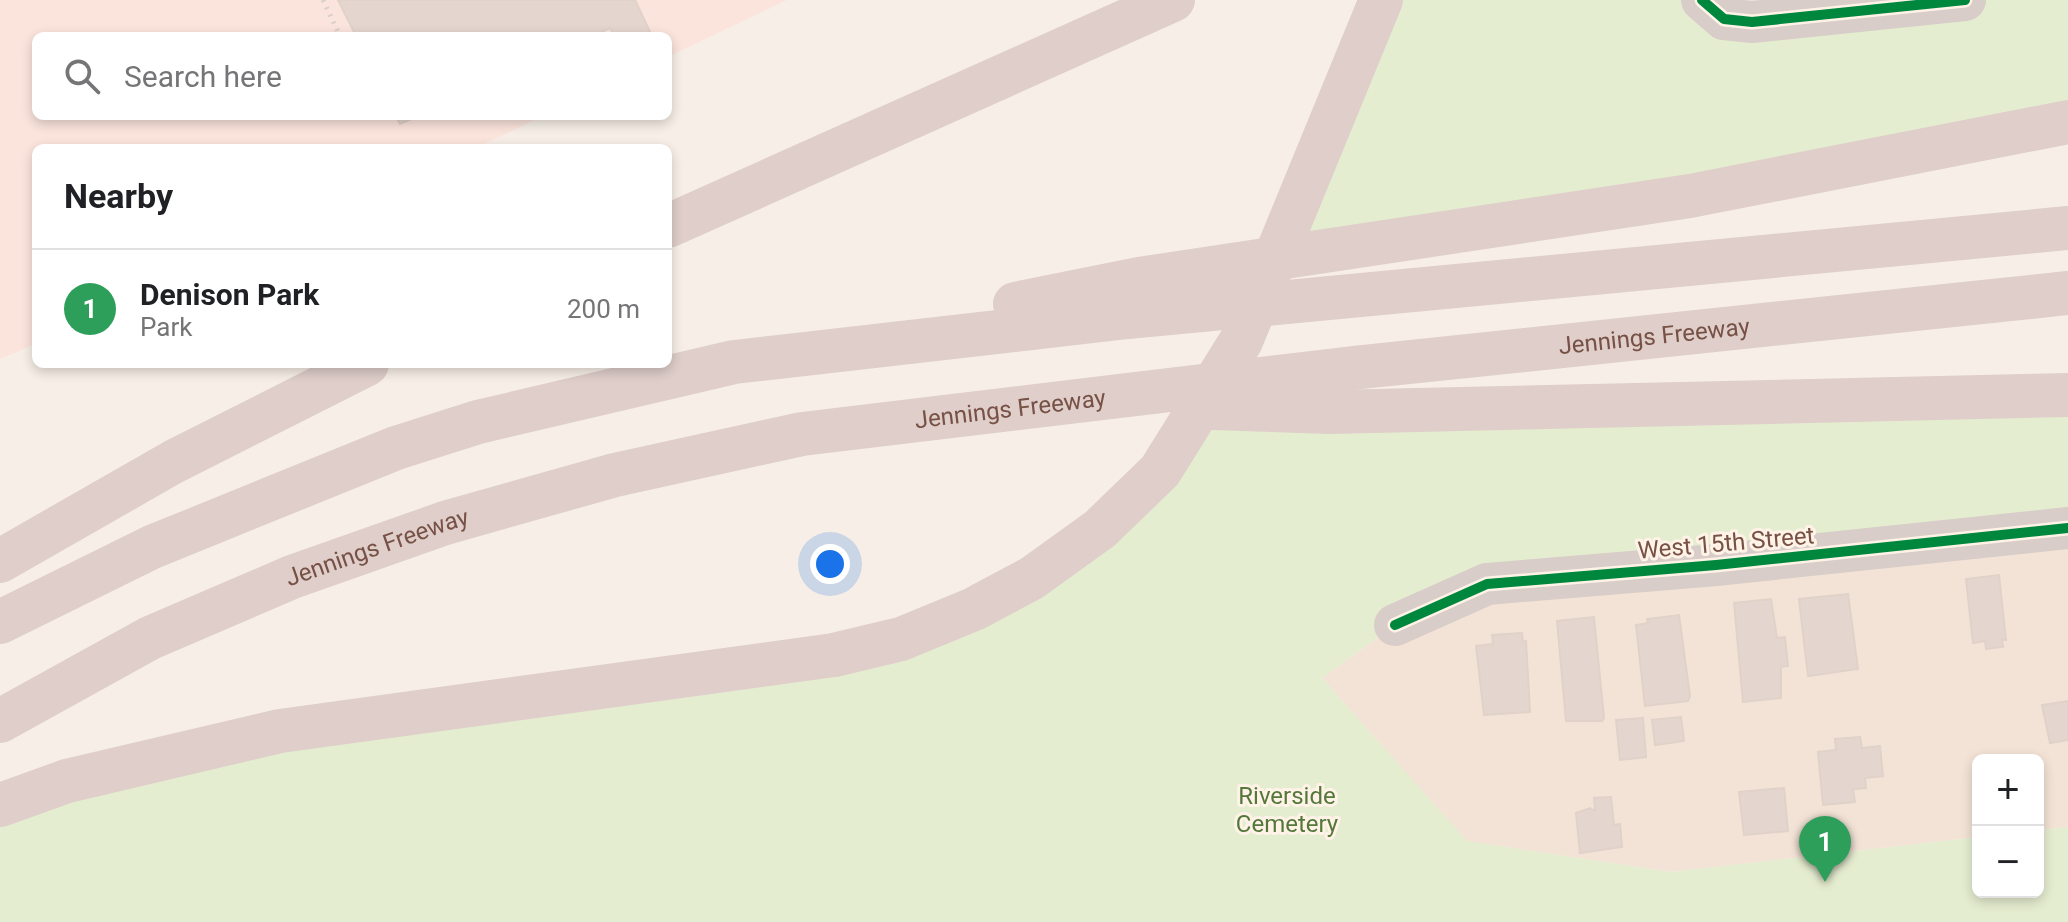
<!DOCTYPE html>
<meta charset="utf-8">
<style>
:root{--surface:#fff;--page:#f2f2f2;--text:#202124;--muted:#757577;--line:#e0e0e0;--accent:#7c3aed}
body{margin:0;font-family:Roboto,sans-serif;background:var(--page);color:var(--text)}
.controls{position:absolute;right:24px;bottom:24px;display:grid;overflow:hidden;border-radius:12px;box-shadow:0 4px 12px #0003}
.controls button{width:72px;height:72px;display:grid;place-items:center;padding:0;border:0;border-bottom:2px solid var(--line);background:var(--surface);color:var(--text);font:40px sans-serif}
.you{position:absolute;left:830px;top:564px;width:28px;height:28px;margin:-20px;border:6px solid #fff;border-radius:50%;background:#1a73e8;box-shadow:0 0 0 12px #1a73e833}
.badge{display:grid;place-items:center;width:52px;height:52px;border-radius:50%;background:var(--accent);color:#fff;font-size:26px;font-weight:700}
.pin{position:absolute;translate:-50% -66px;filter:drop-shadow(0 2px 4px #0008)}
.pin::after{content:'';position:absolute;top:42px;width:28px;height:24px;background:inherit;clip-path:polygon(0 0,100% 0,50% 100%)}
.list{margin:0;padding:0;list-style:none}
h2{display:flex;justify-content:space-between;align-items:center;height:104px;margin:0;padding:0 32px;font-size:34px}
h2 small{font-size:26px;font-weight:400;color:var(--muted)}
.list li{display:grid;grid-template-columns:52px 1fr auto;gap:24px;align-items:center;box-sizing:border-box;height:120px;padding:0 32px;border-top:2px solid var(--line)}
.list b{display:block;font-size:30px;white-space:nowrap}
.list p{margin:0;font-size:26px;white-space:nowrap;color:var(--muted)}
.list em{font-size:26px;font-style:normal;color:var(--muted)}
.icon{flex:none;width:44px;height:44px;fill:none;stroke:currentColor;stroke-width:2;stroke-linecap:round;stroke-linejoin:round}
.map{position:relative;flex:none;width:2068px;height:922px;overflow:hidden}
.search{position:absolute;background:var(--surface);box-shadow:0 4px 12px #0003;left:32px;top:32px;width:640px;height:88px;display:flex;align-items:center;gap:20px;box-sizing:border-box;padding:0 28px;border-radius:12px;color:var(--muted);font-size:30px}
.panel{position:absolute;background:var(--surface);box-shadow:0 4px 12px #0003;left:32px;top:144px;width:640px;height:224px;border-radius:12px}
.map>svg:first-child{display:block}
.residential{fill:#f3e3d6}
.commercial{fill:#fbe4dc}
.green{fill:#e5edd0}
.building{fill:#e4d6ce;stroke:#e0d1c9;stroke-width:2}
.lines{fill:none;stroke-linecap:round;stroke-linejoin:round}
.path{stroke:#dacfca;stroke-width:5;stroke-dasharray:2 6;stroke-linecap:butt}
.minor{stroke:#d8cdc8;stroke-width:42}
.highway{stroke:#dfceca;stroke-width:44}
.cycleway-casing{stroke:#fff3e8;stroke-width:15}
.cycleway{stroke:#00873e;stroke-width:10}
.labels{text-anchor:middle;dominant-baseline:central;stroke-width:6;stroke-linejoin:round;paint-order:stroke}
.street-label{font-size:24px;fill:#775145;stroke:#fff3e8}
.park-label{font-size:24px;fill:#53783a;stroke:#fff3e8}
</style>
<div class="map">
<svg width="2068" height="922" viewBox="0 0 2068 922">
<rect width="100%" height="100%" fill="#f7efe7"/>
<!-- residential -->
<path class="residential" d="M2068,528V827L2038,830V760H1978V837L1671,872L1466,841L1322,678L1395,625L1487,584Z"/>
<!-- commercial -->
<path class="commercial" d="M0,0H787L668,57V36H36V116H543L476,148H36V344L0,359Z"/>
<!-- green -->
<path class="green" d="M1381,0H1702L1724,19L1965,0H2068V107L1277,257Z
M2068,395V528L1487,584L1395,625L1322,678L1467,841L1671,872L1978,837V892H2038V830L2068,827V922H0V805L974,609L1221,408Z"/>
<!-- building -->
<path class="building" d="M338,0H635L652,36H615L610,28L593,36H356Z
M396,116H418L400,124Z
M1999,575L2006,640H2002L2003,647L1986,649L1985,641L1973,643L1966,579Z
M1848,594L1858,669L1808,676L1799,599Z
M1771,599L1777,638L1785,637L1788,666L1781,667V698L1743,702L1734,603Z
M1679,615L1690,696L1688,701L1645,706L1636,625L1648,623L1647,619Z
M1594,617L1604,718L1602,721H1566L1557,621Z
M1522,633L1523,642L1526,641L1530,712L1484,715L1476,646L1493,644L1492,635Z
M2068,701V740L2050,743L2042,705Z
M1681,717L1684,741L1655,745L1652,720Z
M1643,718L1646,757L1620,760L1616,720Z
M1860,737L1862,748L1880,746L1883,776L1865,778L1866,788L1853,789L1855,802L1823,805L1818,752L1836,750L1835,739Z
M1784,788L1788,831L1744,835L1739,792Z
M1611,797L1614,825L1620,824L1622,847L1580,853L1576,813L1590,808L1595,811L1594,798Z"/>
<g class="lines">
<!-- path -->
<path class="path" d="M323,0L340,36"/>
<!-- minor -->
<path class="minor" d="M1702,0L1724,19L1752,22L1965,0
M1395,625L1487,584L1716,565L2068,528"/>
<!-- highway -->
<g class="highway">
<path d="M668,226L1173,0"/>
<path d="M1015,304L1139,279L1690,196L2068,122"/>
<path d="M1213,408L1330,412L2068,395"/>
<path d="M0,561L173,462L367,364"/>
<path d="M0,622L152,547L396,448L478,422L734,362L1119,318L2068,228"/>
<path id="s1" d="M0,721L150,638L292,577L445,523L615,475L802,434L1362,367L2068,293"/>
<path d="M0,805L67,781L280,731L834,655L901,639L974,609L1032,578L1100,529L1160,471L1241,341L1381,0"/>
</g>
<defs>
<path id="cycleway" d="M1702,0L1724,19L1752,22L1965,0
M1395,625L1487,584L1716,565L2068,528"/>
</defs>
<!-- cycleway casing -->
<use href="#cycleway" class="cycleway-casing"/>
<!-- cycleway -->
<use href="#cycleway" class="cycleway"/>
</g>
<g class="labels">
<!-- street labels -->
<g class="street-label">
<text stroke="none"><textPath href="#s1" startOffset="1714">Jennings Freeway</textPath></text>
<text stroke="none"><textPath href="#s1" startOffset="1066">Jennings Freeway</textPath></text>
<text transform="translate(1726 543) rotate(-5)">West 15th Street</text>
<text stroke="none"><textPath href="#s1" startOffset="416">Jennings Freeway</textPath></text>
</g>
<!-- park labels -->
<g class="park-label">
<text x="1287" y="796">Riverside<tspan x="1287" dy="28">Cemetery</tspan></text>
</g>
</g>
</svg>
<div class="controls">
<button>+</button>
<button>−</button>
</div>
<div class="you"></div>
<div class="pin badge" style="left:1825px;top:882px;background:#2e9e5b">1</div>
<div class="search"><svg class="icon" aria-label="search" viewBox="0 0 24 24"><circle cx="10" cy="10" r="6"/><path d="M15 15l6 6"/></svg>Search here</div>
<section class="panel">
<h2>Nearby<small></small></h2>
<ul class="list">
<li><span class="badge" style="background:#2e9e5b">1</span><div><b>Denison Park</b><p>Park</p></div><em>200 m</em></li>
</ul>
</section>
</div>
